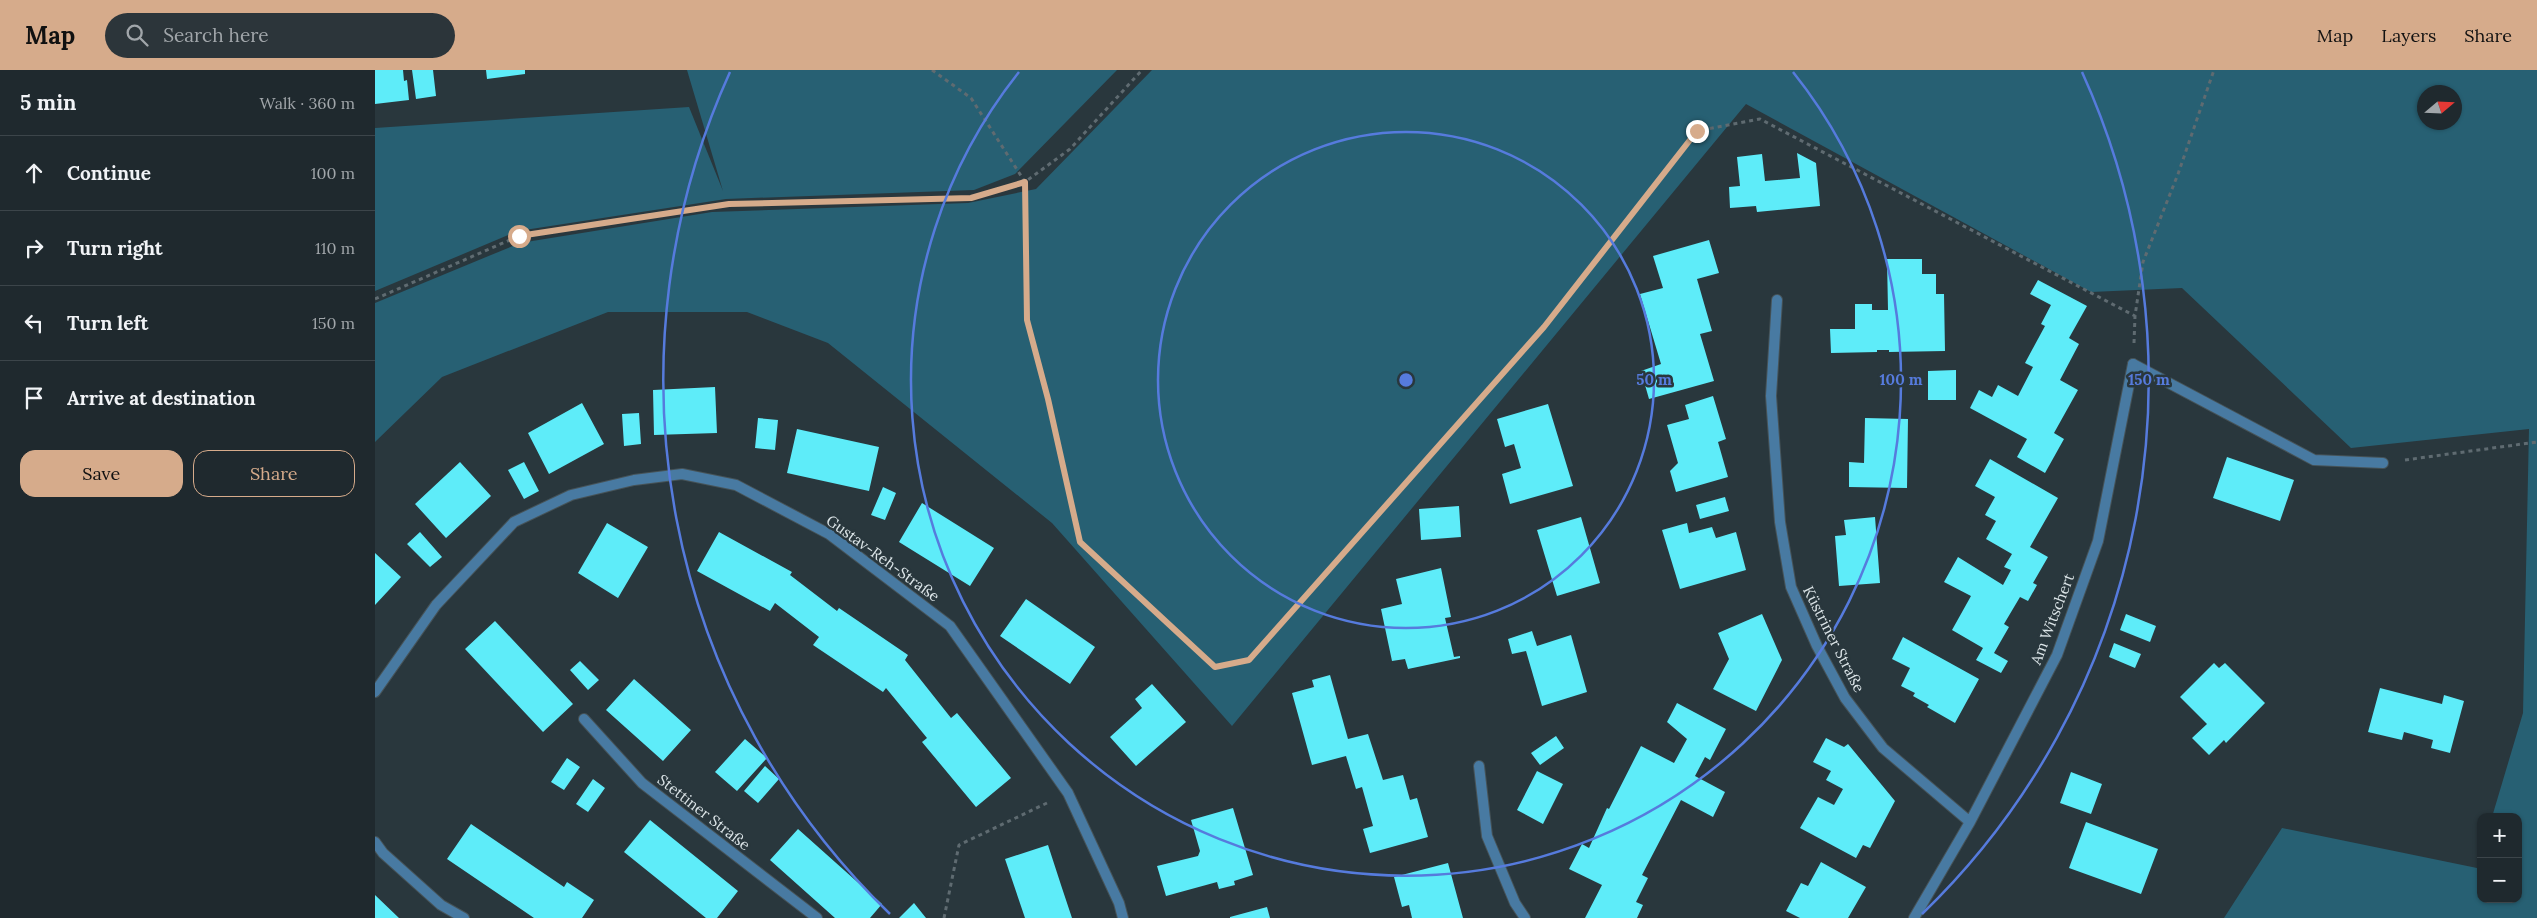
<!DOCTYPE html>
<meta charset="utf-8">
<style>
:root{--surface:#1f292e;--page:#2c353a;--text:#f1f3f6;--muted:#a1a6aa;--line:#3c454a;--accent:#d6ab8b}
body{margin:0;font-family:Lora,serif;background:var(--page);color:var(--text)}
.controls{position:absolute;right:15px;bottom:15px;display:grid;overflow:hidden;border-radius:10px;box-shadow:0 1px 4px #0004}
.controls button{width:45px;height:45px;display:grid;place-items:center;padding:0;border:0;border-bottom:1px solid var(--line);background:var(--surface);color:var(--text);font:25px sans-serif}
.compass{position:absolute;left:2042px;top:15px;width:45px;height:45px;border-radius:50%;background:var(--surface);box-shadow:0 1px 4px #0004;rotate:71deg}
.stop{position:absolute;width:15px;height:15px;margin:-11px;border:4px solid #d6ab8b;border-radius:50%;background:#fff}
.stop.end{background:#d6ab8b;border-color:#fff;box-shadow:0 1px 5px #0008}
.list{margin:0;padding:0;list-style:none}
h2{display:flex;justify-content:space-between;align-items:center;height:65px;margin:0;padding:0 20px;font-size:21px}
h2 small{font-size:16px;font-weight:400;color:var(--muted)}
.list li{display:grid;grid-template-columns:32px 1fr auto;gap:15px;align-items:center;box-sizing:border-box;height:75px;padding:0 20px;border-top:1px solid var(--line)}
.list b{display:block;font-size:19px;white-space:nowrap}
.list em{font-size:16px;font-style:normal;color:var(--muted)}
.actions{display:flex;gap:10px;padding:15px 20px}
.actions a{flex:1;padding:11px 0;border:1px solid var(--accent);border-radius:15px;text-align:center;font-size:18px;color:var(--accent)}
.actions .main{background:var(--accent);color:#111}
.icon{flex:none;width:28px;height:28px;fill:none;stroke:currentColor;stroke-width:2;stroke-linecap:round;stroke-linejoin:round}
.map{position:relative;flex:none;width:2162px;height:848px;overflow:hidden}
header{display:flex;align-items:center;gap:30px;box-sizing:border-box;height:70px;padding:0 25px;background:var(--accent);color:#111}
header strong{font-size:24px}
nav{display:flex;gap:28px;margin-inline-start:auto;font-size:18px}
.search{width:350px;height:45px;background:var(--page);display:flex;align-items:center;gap:12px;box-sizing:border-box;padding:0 18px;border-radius:28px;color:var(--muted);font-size:19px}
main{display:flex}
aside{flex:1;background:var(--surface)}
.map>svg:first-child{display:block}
.green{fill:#276073;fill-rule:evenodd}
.building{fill:#5eecf9}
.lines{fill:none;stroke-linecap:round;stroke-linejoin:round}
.lane-casing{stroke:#465358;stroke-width:12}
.street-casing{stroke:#465358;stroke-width:12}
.path{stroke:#5f6b71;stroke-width:3;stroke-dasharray:4 4;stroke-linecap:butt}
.lane{stroke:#487aa2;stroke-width:10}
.street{stroke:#487aa2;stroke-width:10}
.route{stroke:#d6ab8b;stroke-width:6}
.ring{fill:none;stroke:#567bdd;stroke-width:2.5}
.labels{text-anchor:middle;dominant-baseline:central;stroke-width:5;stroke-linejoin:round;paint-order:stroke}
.street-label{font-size:15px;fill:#dce5e8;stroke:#29373d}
.centre{fill:#567bdd;stroke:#29373d;stroke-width:2.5}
.ring-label{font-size:15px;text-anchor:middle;font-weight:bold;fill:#567bdd;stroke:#29373d;stroke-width:5;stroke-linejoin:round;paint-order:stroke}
</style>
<header>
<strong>Map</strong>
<div class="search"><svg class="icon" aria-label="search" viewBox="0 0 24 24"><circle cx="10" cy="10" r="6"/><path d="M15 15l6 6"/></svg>Search here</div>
<nav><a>Map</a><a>Layers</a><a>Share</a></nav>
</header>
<main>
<aside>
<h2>5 min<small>Walk · 360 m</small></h2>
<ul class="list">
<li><svg class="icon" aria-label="ahead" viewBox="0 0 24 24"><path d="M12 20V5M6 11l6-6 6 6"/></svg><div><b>Continue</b></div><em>100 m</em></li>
<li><svg class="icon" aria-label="right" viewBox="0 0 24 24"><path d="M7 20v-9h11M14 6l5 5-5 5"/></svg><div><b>Turn right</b></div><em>110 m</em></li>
<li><svg class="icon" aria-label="left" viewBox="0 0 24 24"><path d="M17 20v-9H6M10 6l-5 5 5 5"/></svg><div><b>Turn left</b></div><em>150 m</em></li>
<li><svg class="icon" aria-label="arrive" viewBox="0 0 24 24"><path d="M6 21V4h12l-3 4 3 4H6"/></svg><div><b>Arrive at destination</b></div></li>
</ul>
<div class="actions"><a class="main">Save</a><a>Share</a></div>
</aside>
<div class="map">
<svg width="2162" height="848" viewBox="0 0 2162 848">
<rect width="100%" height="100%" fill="#29373d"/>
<!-- green -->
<path class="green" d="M312,0H742L640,104L599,120L351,129L143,161L0,221V58L314,37L348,121Z
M777,0H2162V848H1849L1907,758L2102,798L2106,787V829H2143V747H2117L2148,643L2154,359L1976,378L1807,218L1716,222L1371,34L857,656L677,453L453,273L372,242H233L67,307L0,372V233L145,173L337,142L593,133L661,119ZM2080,22V52H2050V22Z"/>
<!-- building -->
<path class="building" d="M0,0H28L29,11L32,10L34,30L0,34Z
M37,0H58L61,26L41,29Z
M111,0H150V4L112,9Z
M1422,83L1441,93L1445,136L1382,142L1381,136L1355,138L1354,117L1365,116L1362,87L1387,84L1390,111L1425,108Z
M1334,170L1344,203L1322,209L1337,261L1325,264L1339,311L1274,329L1266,301L1286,294L1265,224L1288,218L1278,186Z
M1512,189H1547V204H1561V224H1569L1570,281L1514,282V280H1502V282L1456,283L1455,259H1480V234H1497V240H1513Z
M1663,210L1712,236L1694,268L1704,274L1685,310L1703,320L1679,363L1689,369L1670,403L1642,387L1652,369L1595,338L1604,320L1617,327L1623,315L1643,326L1658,297L1650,293L1670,256L1666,254L1676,235L1655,224Z
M1581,300V330H1553V301Z
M340,317L342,363L279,365L278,320Z
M1338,326L1351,369L1343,372L1353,407L1301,422L1295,401L1303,393L1292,355L1314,349L1310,335Z
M207,333L229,374L174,404L153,363Z
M1173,334L1198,416L1135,434L1127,404L1146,398L1139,374L1130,377L1122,349Z
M264,343L266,374L249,376L247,344Z
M383,348L403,350L400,380L380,378Z
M1490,348L1533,349L1532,418L1474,417V392L1489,393Z
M422,359L504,377L494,421L412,403Z
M1852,387L1919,410L1905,451L1838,428Z
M1615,389L1683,428L1655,477L1673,487L1658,513L1662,515L1653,531L1645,527L1629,554L1634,557L1619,583L1633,591L1626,603L1601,590L1608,578L1577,560L1596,526L1569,512L1583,487L1628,515L1636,500L1629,497L1637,484L1611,469L1621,451L1610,445L1620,427L1600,416Z
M85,392L116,426L71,468L40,434Z
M149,392L164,421L149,429L133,400Z
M508,417L521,423L510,450L496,445Z
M1350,427L1354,441L1325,449L1321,435Z
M547,433L619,478L595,516L524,472Z
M1084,436L1086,467L1046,470L1044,439Z
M1206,447L1225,513L1182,526L1162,460Z
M1500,447L1505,513L1464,516L1460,466L1471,465L1469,450Z
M232,453L273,477L243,528L203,503Z
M1312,453L1314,463L1337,457L1341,468L1361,462L1371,500L1305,519L1287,460Z
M45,462L67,487L55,497L32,474Z
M344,462L417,502L415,505L462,541L464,538L533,585L530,590L576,648L582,643L636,708L601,737L547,672L552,668L511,618L508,622L438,575L444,567L400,533L395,541L322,501Z
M0,483L26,507L0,535Z
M1066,498L1076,547L1070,548L1079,587L1085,586V588L1033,599L1030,589L1017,591L1006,539L1027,534L1021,509Z
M651,529L720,577L695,614L625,566Z
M1387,544L1407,590L1381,641L1338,619L1354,589L1343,563Z
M1751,544L1781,556L1775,572L1745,560Z
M120,551L198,634L168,662L90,579Z
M1157,561L1162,576L1196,565L1212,622L1167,636L1151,581L1137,584L1133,569Z
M1528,567L1604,609L1580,653L1552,637L1554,635L1538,626L1540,623L1526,616L1535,598L1517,589Z
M1739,573L1766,584L1760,598L1734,587Z
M205,591L224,610L213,620L195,600Z
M1839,593L1844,598L1850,593L1890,633L1851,673L1849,670L1834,685L1817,668L1832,654L1805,627Z
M955,605L973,669L993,664L1008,710L1028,705L1035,730L1042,728L1053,767L995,783L988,759L998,756L987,717L981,719L971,686L937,695L917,623L939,617L937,610Z
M259,609L316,660L288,691L231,640Z
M777,614L811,652L761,696L735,667L767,638L760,629Z
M2005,618L2067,634L2069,625L2089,631L2075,683L2056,678L2058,670L2029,662L2027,670L1993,662Z
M1302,633L1351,659L1335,690L1330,687L1320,706L1350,722L1338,747L1306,730L1267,805L1273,808L1261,832L1268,835L1262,848H1210L1227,815L1194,799L1207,774L1214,778L1232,738L1234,739L1266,676L1299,693L1312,669L1292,652Z
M1181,666L1189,678L1165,695L1156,683Z
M1451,668L1469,677L1473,674L1520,731L1495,778L1488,775L1481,788L1425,758L1443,727L1459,735L1468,719L1451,710L1456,701L1438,692Z
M370,669L392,688L362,721L340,702Z
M192,688L205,697L189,720L176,712Z
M390,696L404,709L383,733L369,721Z
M1162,701L1188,714L1168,754L1142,740Z
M1696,702L1727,714L1716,744L1685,733Z
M218,709L230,718L213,742L201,734Z
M858,738L878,805L859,811L860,815L844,819L842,812L791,826L782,796L823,786L825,781L816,750Z
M275,750L363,821L342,848H331L249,782Z
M1711,752L1783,779L1766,824L1694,798Z
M96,754L189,817L192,812L219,830L207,848H159L72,789Z
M423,759L507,834L495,848H460L395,790Z
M673,775L686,815L697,848H650L630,789Z
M1446,792L1491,817L1473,848H1425L1411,841L1426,813L1433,816Z
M1073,793L1088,848H1037L1034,835L1027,837L1019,807Z
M0,825L24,848H0Z
M539,833L551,848H524Z
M892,837L895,848H855V847Z"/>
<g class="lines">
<defs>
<path id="lane" d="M1758,294L1939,390L2008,393"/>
<path id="street" d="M1402,230L1396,326L1405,452L1416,517L1442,576L1470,628L1508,678L1595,752
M0,622L61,535L139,452L196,425L259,410L307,404L361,415L454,464L575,556L693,723L744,833L748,848
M209,649L267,713L442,848
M1104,696L1112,766L1140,833L1150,848
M0,772L8,783L66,835L89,848
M1539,848L1595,752L1682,585L1723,471L1758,294"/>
</defs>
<!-- lane casing -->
<use href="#lane" class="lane-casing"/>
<!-- street casing -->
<use href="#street" class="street-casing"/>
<!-- path -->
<path class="path" d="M557,0L596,28L650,112L652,250L673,329L705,472L840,597L874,591L1169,257L1322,61L1385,49L1760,246
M0,229L144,166L354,134L596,128L650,112L695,79L767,0
M1759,273L1760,246L1768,192L1803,104L1839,0
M2030,390L2162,372
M569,848L584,775L672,733"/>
<!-- lane -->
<use href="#lane" class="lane"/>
<!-- street -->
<use href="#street" class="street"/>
</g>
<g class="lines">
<!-- route -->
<path class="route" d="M144,166L354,134L596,128L650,112L652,250L673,329L705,472L840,597L874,590L1169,257L1322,61"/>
</g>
<!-- distance rings -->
<g class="ring">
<circle cx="1031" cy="310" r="248"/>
<path d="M1418 2A495 495 0 1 1 644 2"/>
<path d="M515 844A743 743 0 0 1 355 2M1707 2A743 743 0 0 1 1547 844"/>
</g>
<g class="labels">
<!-- street labels -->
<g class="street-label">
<text transform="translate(508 488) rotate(36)">Gustav-Reh-Straße</text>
<text transform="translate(1677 549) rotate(-69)">Am Witschert</text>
<text transform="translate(1459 569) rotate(63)">Küstriner Straße</text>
<text transform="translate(329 742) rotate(38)">Stettiner Straße</text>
</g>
</g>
<circle cx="1031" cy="310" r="8" class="centre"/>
<g class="ring-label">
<text x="1279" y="315">50 m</text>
<text x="1526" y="315">100 m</text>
<text x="1774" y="315">150 m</text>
</g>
</svg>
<div class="controls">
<button>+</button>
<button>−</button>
</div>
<svg class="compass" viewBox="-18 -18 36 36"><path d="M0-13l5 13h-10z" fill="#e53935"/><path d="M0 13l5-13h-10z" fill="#a1a6aa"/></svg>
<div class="stop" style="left:144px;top:166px"></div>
<div class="stop end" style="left:1322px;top:61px"></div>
</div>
</main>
